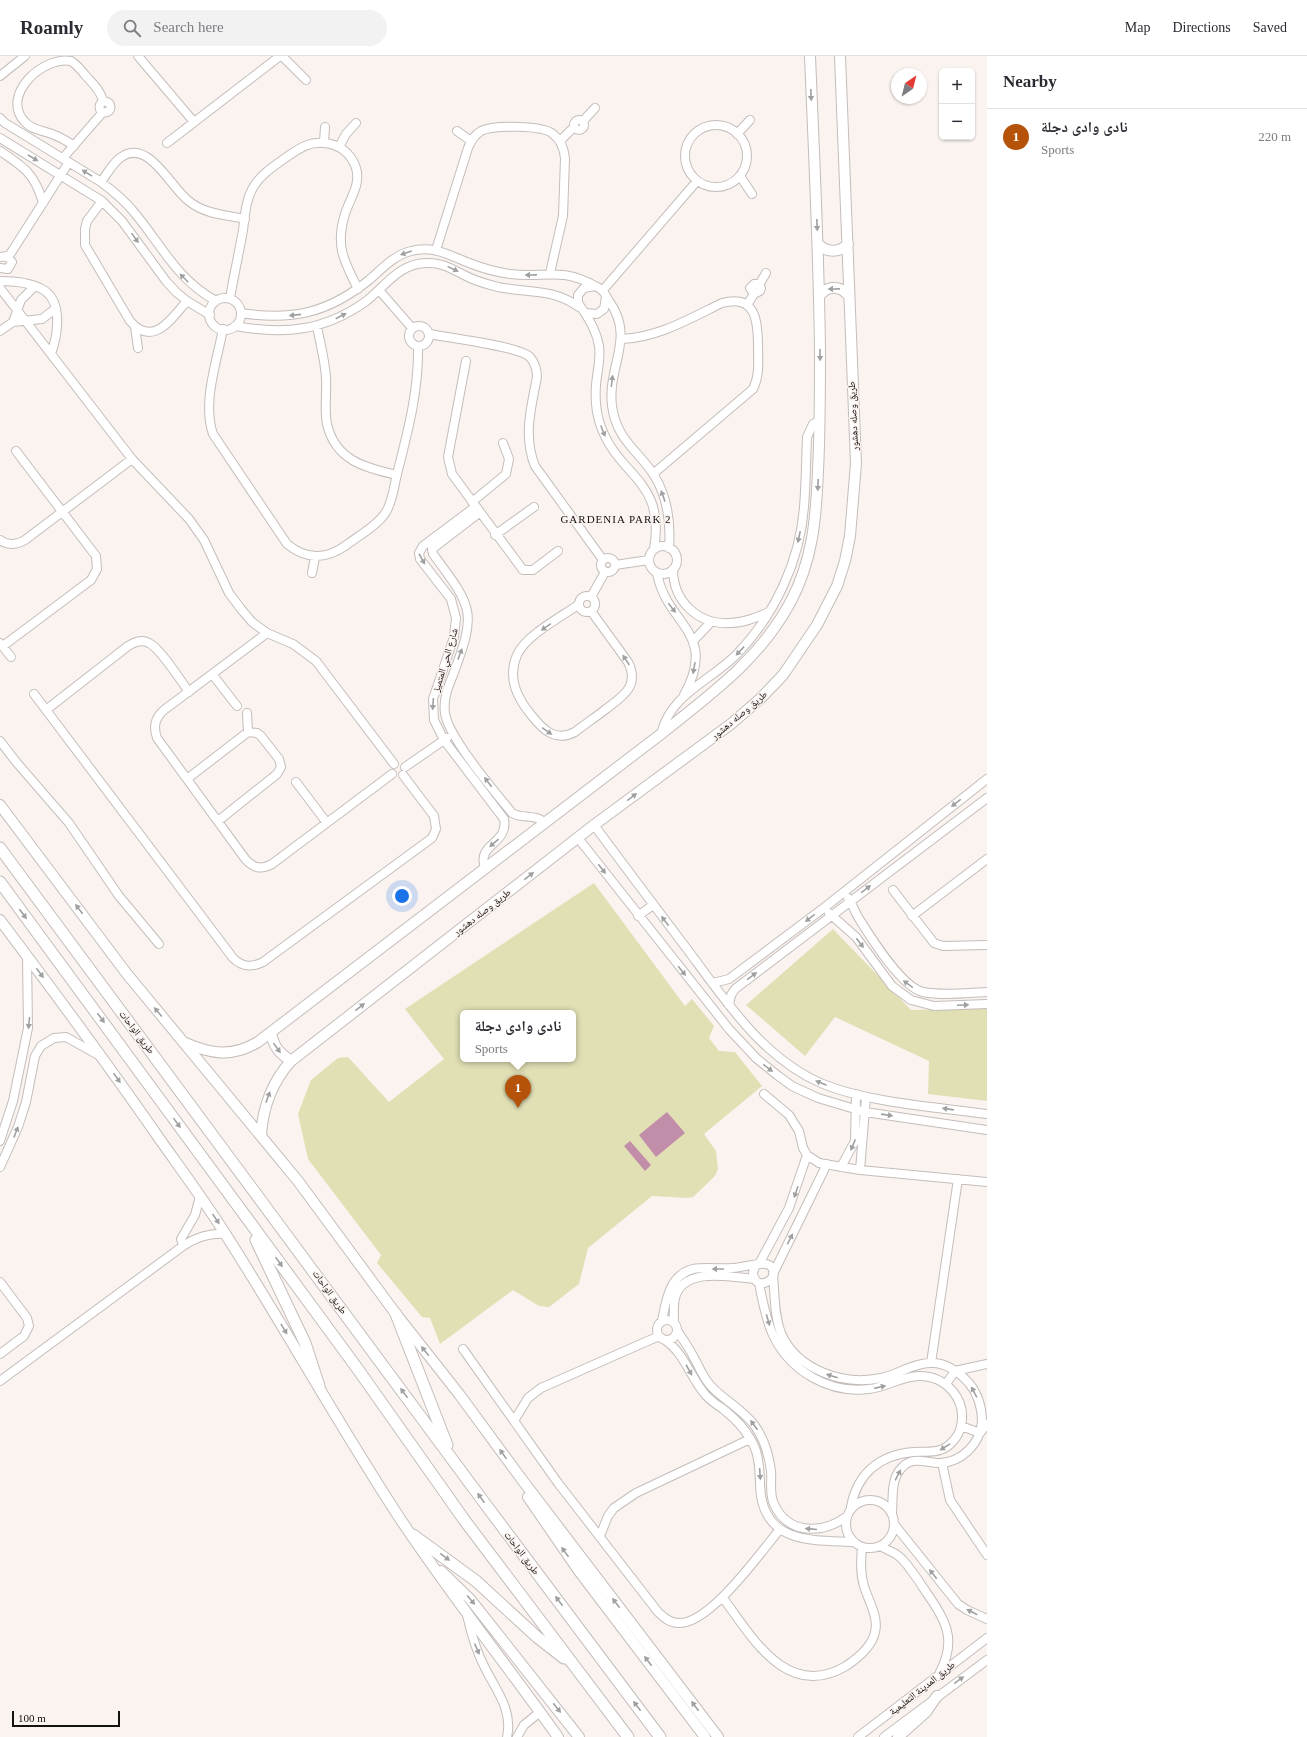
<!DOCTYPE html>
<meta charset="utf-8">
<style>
:root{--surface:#fff;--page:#f2f2f3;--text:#2b2b33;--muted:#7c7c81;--line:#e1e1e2;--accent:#b45309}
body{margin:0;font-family:"Times New Roman","Noto Naskh Arabic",serif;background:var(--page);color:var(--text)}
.controls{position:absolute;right:12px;top:12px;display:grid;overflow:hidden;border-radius:6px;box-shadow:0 1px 3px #0004}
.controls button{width:36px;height:36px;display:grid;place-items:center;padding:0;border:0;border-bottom:1px solid var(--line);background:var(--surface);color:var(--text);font:20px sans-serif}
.compass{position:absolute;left:891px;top:12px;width:36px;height:36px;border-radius:50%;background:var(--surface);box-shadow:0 1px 3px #0004;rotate:35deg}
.scale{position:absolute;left:12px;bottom:10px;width:108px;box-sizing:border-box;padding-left:4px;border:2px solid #141211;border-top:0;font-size:11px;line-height:14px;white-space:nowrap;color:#141211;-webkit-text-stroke:3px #fbf3f0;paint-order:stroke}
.you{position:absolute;left:402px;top:840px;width:14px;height:14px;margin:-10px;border:3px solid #fff;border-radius:50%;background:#1a73e8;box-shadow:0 0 0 6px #1a73e833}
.badge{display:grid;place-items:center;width:26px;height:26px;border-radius:50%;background:var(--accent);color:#fff;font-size:13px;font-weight:700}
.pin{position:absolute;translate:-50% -33px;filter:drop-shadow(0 1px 2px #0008)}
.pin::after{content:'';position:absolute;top:21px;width:14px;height:12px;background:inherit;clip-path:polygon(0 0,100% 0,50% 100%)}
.popup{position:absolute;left:460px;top:954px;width:116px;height:52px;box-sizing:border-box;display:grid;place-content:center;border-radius:6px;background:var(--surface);filter:drop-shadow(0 1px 3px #0005);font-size:13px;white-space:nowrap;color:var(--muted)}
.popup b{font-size:15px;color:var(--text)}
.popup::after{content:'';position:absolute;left:50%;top:100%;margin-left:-8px;border:8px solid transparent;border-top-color:var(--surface)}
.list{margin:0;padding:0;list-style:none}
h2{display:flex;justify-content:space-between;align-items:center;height:52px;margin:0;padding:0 16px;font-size:17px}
h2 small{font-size:13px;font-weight:400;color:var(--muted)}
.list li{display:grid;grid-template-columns:26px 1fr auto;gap:12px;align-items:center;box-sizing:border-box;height:56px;padding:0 16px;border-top:1px solid var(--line)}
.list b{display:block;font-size:15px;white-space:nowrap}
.list p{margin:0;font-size:13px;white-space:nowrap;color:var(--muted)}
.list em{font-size:13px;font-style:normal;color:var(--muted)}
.icon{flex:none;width:22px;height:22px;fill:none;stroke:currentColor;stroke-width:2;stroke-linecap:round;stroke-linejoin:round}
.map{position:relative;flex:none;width:987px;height:1681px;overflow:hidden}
header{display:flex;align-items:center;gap:24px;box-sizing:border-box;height:56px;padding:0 20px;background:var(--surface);border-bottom:1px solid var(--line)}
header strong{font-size:19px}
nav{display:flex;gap:22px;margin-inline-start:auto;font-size:14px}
.search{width:280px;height:36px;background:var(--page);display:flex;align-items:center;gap:10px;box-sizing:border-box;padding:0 14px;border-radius:22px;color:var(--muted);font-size:15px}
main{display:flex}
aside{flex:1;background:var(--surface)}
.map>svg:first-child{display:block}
.green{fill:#e1dfb4;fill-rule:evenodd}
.water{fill:#c28da8}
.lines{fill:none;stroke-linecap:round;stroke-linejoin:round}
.minor-casing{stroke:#c4bdba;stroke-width:10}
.major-casing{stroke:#c4bdba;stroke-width:12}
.highway-casing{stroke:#c4bdba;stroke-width:13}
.minor{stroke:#fff;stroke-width:8}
.major{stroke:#fff;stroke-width:10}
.highway{stroke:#fff;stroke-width:11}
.oneway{fill:#a1a0a0}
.labels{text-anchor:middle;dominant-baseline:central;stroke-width:3;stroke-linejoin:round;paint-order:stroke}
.street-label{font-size:10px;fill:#141211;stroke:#fbf3f0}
.neighbourhood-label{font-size:11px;letter-spacing:1px;fill:#141211;stroke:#fbf3f0}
</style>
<header>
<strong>Roamly</strong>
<div class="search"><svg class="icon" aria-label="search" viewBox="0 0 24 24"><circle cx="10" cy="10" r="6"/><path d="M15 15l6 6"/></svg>Search here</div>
<nav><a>Map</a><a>Directions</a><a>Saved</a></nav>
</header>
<main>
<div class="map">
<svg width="987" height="1681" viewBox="0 0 987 1681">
<rect width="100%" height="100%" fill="#fbf3f0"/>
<!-- green -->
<path class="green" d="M594,827L685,950L692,943L714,970L709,982L719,995L735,996L762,1030L704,1078L716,1095L718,1113L715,1120L693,1141L687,1142L652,1140L588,1192L579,1228L549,1251L539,1250L513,1234L440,1288L430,1262L422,1261L377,1207L381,1199L308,1103L298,1058L311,1024L338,1002L348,1001L389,1046L444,1003L405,953ZM463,957H573V1003H463Z
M833,873L911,954L987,952V1045L928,1038L929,1005L835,961L805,1000L746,949Z"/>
<!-- water -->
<path class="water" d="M667,1056L685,1077L656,1101L639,1079Z
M630,1085L651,1109L645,1115L624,1090Z"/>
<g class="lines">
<defs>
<path id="minor" d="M138,0L194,66
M282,0L306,24
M0,20L25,0
M99.5 51a5.5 5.5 0 1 1 11 0a5.5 5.5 0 1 1-11 0Z
M0,62L5,67L101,126C113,135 124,144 133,155C162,189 175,222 216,245
M574 69a5 5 0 1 1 10 0a5 5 0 1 1-10 0Z
M583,65L595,52
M685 100a31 31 0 1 1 62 0a31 31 0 1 1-62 0Z
M457,75L471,85
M737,78L750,64
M0,82L102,145L122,165L166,225L176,236L187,245L210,259
M560,85L574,71
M324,86L325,71
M167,87L280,0
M74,90C67,85 60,81 52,78C42,74 32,74 25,66C0,40 42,0 71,5C77,9 82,15 86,20C93,28 101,35 103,45
M339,91L346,78L356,67
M0,95C24,111 35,118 43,147
M63,102L103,56
M740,120L752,138
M101,126C107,118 112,108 120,102C148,80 171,133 190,146C205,158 226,159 245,163
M102,145L87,165L85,173V189L130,265C153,292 171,263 187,245
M436,194L468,92C471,85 474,79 481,75C493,69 543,69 553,78C561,84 564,93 565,102L563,160L550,217
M9,200L69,106
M0,201L7,200L12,206L8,213L0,212
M0,225C13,225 28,226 40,232C64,243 58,278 51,298
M759,229L766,217
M0,232L132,403L189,463L204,484L229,537L241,553L252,566L267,577L293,588L316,605L394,708
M379,234L412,272
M603,234L697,125
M606,241L604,253L597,258L585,257L578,247V239L584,232L595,230C603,233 605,238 609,245C636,282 607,310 612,350C617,385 638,394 654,419C668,442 671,466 669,492
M230,242C234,219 239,197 243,174C245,159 246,142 254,130C262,117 276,109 288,100C300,92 310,85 324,87C339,88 351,97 356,112C361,129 350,142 345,158C335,190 344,205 358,233
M209 258a16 16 0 1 1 32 0a16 16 0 1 1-32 0Z
M747,249L754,238L760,235L761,232L757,228H754L750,232L754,238
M241,257C292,265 328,257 369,224C382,213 394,199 411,195C433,189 449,199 469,207C482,212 496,216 510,218C544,222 563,211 595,230
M585,257C591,267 597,277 599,290C601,303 597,316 596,329C595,342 596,356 600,368C618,422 666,422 654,493
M13,266L21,244L35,230
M409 280a10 10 0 1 1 20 0a10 10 0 1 1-20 0Z
M235,270C284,279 324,275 365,246C385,231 399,207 427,207C441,206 452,213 464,219C475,225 486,228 498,231C528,237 552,232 579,251
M317,270C320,287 325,304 326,322C327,337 324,353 327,368C335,404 365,412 397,419
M135,271L138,292
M223,273C217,305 202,347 213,378L287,488C305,503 325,504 345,490C358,480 377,470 386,456C393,444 394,430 397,418C408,375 419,334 418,290
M0,275L13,266L42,263L55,253
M430,278C449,282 519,290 530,301C535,307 537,314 537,321C531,352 523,380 535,410L603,504
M622,283C659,281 689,263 722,247C756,238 758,265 758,291C758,305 760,319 753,333L653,418
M466,305L448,401L452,418L523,514H533L558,495
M472,446L506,418L509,403L503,387
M475,451L423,490L419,497L420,503L451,543L456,562L454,581L433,643L434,664L444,684L504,763C509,788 476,788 485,811
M479,457L432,493L433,498C473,552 477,555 453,619C448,631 443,643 445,657C448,681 495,736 512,757C522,763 535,758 544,766
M495,479L534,451
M0,484C8,490 16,489 25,484L132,403
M649 504a14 14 0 1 1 28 0a14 14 0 1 1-28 0Z
M601 509a7 7 0 1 1 14 0a7 7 0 1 1-14 0Z
M615,509L649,504
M673,513C673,545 698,569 730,567C744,567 757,561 769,556
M312,517L315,501
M657,517C666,569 719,576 684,639
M579 548a8 8 0 1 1 16 0a8 8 0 1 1-16 0Z
M591,541L605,516
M578,549C561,561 526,579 517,599C507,622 517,642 532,660C544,675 556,686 575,676C585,668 596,661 606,653C623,640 640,630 628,606L591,555
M267,577L164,654C155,662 153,670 157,682L246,804C254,812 261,814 272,808L392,718
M694,584L711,566
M0,587L11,601
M3,590L91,524L97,513L96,500L16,395
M212,618L237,650
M34,638L233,902C242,911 251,912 263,906L432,782L436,773L434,760L403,719
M46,654L128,590C135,586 141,583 149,587C160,592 181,625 189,636
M247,657L248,676
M661,678C671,637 710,626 738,597C775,558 800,505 804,451C806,427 806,404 807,381L813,368L820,365
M0,685L17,707L69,767L119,840L159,888
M405,711L447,682
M187,723L248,676L257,677L261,680L279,703L281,711L277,718L218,765
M296,726L327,767
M594,769C625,811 656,852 687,893C725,944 763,1003 823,1028C870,1047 936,1051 987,1058
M578,782L729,973L756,1002L777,1019L792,1030L818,1042L865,1056L987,1074
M893,834L934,887L943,890L987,889
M848,842C852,847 854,854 858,861C870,880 901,931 923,936C943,940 966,937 987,936
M829,857L856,881L892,930L911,944L934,950L987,948
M638,860L653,849
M912,860L987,803
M713,927L729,923L825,851L987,723
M729,949L731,939L735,933L987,742
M764,1038L789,1059L799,1075L803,1092L807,1099L819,1107L860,1114L987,1126
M0,1085L13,1045L28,972L27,900
M0,1111L18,1071L26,1046L35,1000L41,990L54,982L66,981L100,1000
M841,1111L855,1085L856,1038
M860,1114L866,1041
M183,1190L181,1183L195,1159L200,1140
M759,1208L789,1152L807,1099
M773,1218L827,1108
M773,1220C775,1239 774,1259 781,1277C797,1314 843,1330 881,1322C897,1319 913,1307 930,1307C945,1306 959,1316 969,1327C978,1338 982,1352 982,1366C980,1388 962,1406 940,1407C924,1407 911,1398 899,1415C891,1426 893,1444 892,1457
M0,1226L27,1262L29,1270L24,1280L0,1298
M759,1227C762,1243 766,1264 773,1279C790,1315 829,1338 869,1333C887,1331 902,1320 919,1320C946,1320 967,1343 961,1370C959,1380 950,1391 940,1394C932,1397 922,1395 913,1396C879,1399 857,1418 851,1451
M657 1274a10 10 0 1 1 20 0a10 10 0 1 1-20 0Z
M662,1265C666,1245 669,1219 693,1213C705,1211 720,1213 733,1212C741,1212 763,1205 769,1209C786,1220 754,1240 753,1216L756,1209
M674,1267C674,1259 673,1250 675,1242C683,1210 731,1221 755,1223
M677,1274C682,1283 689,1291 693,1300C699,1310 702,1320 710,1329C723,1344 743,1353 755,1370C764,1383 769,1399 771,1415C772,1426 769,1438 774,1448C788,1479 822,1478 846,1461
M665,1284C684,1297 690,1320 704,1337C709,1344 716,1348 723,1353C737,1364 750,1378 756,1395C761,1410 759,1425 761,1440C769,1489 817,1484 854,1486
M463,1293L558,1427L658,1556C664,1562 670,1567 679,1567C710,1568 761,1496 780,1473
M931,1307L958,1123
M0,1325L183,1190C197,1181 209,1177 226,1178
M946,1328L955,1315L987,1308
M514,1365L528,1342L541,1332L659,1280
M961,1370L980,1377L987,1368
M942,1407L950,1444L987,1499
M846 1468a24 24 0 1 1 48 0a24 24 0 1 1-48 0Z
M894,1468L958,1548L967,1554L987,1563
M600,1480L608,1460L614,1452L636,1437L750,1383
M880,1490L896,1498L902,1503C911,1513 919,1525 926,1536C946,1564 957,1584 940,1616
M723,1542C752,1581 787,1645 846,1610C858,1602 872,1591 875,1576C879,1561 868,1544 864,1530C860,1517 861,1504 862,1491
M467,1559C471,1577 476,1595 485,1612C496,1634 513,1654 507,1681
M517,1681L524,1669L540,1656
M858,1681L987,1582
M884,1681L987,1604"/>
<path id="major" d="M818,188C827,197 839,197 848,188
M819,240C828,229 840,229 849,240
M0,749L127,918L298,1125L396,1258L459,1338L523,1425L718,1681
M0,864C55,937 109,1010 161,1085C183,1116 206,1147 226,1179C284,1270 336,1364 395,1455C446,1533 504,1605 558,1681
M271,976C273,990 279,997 291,1005
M183,986C211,998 231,1002 258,986L661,678C711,638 758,605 790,547C813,504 816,463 818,415C820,375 820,336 820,296C819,197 814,99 810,0
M261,1079C263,1050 272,1026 291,1005L594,769L731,668L760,643L783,619L817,569L837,530L845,505L850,480L856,407L840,0
M528,1441L579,1515L705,1681
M441,1515L470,1543L579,1681
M898,1681L926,1656L937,1640"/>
<path id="highway" d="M0,792L486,1449L660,1681
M0,826L357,1312L465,1465L628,1681
M256,1184L305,1287L319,1330
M396,1258L447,1389
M413,1479L476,1525L537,1581L564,1602"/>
</defs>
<!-- minor casing -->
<use href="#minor" class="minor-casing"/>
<!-- major casing -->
<use href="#major" class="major-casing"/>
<!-- highway casing -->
<use href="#highway" class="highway-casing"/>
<!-- minor -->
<use href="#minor" class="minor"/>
<!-- major -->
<use href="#major" class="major"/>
<!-- highway -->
<use href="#highway" class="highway"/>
</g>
<!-- one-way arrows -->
<defs><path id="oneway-solid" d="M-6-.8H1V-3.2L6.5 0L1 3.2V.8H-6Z"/></defs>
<g class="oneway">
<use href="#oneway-solid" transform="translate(811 39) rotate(88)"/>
<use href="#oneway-solid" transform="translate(33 102) rotate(31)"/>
<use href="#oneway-solid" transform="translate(87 117) rotate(-148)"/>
<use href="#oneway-solid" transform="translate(817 169) rotate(88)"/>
<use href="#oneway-solid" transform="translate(135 182) rotate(55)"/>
<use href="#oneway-solid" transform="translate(406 197) rotate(161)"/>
<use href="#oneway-solid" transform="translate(453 213) rotate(26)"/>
<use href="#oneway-solid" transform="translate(531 219) rotate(179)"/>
<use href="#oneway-solid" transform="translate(184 222) rotate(-135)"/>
<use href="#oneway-solid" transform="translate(834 233) rotate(179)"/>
<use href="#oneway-solid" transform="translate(295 259) rotate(174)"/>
<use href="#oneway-solid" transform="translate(341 260) rotate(-27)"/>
<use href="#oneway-solid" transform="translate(820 299) rotate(89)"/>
<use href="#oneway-solid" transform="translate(612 325) rotate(-83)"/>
<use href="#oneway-solid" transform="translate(603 375) rotate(68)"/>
<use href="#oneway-solid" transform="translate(818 429) rotate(92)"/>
<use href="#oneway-solid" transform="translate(663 440) rotate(-110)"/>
<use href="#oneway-solid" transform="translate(799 481) rotate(102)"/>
<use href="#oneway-solid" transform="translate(422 503) rotate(61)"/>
<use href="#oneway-solid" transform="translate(672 552) rotate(52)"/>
<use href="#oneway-solid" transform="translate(546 571) rotate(145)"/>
<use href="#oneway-solid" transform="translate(740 595) rotate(133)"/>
<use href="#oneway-solid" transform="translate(460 598) rotate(-69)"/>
<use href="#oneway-solid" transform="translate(626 604) rotate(-123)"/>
<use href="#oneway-solid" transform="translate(694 612) rotate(100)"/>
<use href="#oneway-solid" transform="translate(433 648) rotate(94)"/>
<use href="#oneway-solid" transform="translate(547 675) rotate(34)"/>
<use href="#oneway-solid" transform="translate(488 726) rotate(-127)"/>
<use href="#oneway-solid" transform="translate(632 741) rotate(-37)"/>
<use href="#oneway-solid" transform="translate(956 747) rotate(142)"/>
<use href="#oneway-solid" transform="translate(494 787) rotate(139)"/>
<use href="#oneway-solid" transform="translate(602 813) rotate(52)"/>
<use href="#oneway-solid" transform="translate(529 820) rotate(-38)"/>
<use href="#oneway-solid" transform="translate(866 833) rotate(-37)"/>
<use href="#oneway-solid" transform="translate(79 853) rotate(-127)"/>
<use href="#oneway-solid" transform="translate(23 858) rotate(53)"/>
<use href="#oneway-solid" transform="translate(810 862) rotate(143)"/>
<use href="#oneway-solid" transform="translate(665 865) rotate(-127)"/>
<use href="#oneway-solid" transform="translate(860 887) rotate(53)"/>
<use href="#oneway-solid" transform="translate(682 915) rotate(51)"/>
<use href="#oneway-solid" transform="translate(40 917) rotate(53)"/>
<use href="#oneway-solid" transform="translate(752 920) rotate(-37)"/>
<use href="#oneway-solid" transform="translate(908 928) rotate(-144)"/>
<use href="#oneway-solid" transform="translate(963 949) rotate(-2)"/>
<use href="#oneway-solid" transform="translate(360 951) rotate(-38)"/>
<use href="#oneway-solid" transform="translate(158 956) rotate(-130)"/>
<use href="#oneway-solid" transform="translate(101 962) rotate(53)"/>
<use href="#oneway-solid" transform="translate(29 967) rotate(96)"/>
<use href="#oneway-solid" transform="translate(277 992) rotate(54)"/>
<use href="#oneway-solid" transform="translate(768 1012) rotate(38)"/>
<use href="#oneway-solid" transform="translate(117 1022) rotate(55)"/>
<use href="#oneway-solid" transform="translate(821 1027) rotate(-157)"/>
<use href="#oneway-solid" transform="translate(268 1041) rotate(-70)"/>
<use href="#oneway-solid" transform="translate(948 1053) rotate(-172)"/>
<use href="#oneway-solid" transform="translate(887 1059) rotate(8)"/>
<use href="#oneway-solid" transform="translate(177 1067) rotate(54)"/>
<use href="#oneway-solid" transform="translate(16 1076) rotate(-69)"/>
<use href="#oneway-solid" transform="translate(853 1089) rotate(113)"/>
<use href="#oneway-solid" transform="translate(796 1136) rotate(109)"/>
<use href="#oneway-solid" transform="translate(216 1163) rotate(56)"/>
<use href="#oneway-solid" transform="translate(790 1183) rotate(-64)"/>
<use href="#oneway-solid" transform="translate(279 1206) rotate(54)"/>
<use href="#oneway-solid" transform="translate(718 1213) rotate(180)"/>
<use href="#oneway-solid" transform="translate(768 1264) rotate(74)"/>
<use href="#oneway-solid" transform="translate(284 1273) rotate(59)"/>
<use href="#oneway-solid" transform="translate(425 1295) rotate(-129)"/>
<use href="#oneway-solid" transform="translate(689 1314) rotate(61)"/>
<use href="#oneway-solid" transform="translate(832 1320) rotate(-162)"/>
<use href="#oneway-solid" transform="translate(880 1331) rotate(-13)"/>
<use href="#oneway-solid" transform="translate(974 1336) rotate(-118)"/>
<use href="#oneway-solid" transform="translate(404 1337) rotate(-126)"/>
<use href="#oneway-solid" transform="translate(754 1369) rotate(-127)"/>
<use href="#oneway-solid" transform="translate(945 1391) rotate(148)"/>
<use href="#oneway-solid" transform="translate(503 1398) rotate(-126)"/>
<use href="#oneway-solid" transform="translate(760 1418) rotate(86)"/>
<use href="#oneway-solid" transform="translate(898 1419) rotate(-62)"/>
<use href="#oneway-solid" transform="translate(481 1442) rotate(-126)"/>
<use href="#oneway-solid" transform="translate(811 1473) rotate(-175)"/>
<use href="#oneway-solid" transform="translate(565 1496) rotate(-126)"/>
<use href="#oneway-solid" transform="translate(445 1501) rotate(36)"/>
<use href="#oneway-solid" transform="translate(933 1518) rotate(-128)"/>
<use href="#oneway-solid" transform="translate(471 1544) rotate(50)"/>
<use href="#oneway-solid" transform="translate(559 1545) rotate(-127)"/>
<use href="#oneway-solid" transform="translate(616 1547) rotate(-127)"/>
<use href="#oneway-solid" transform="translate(972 1556) rotate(-153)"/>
<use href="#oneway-solid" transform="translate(477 1593) rotate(67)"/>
<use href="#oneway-solid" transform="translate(648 1605) rotate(-127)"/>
<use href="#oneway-solid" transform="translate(959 1624) rotate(-36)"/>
<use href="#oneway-solid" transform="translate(637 1650) rotate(-127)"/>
<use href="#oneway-solid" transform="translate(695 1650) rotate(-127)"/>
<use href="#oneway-solid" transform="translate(557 1652) rotate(52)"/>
</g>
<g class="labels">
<!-- street labels -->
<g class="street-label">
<text transform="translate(853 360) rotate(-93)">طريق وصله دهشور</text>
<text transform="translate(445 604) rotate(-73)">شارع الحي المتميز</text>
<text transform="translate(739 659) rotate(-40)">طريق وصله دهشور</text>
<text transform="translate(482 856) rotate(-38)">طريق وصله دهشور</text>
<text transform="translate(137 976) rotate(53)">طريق الواحات</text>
<text transform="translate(330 1236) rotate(54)">طريق الواحات</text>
<text transform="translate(522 1497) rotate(53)">طريق الواحات</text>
<text transform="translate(922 1632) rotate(-38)">طريق المدينة التعليمية</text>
</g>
<!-- neighbourhood labels -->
<g class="neighbourhood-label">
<text x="616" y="463">GARDENIA PARK 2</text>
</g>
</g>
</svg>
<div class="controls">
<button>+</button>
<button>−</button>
</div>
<svg class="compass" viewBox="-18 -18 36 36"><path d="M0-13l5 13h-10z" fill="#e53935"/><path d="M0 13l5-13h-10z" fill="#7c7c81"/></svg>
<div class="scale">100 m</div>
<div class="you"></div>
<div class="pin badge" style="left:518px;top:1052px">1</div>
<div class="popup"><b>نادى وادى دجلة</b>Sports</div>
</div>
<aside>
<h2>Nearby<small></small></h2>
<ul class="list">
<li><span class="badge">1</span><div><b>نادى وادى دجلة</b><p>Sports</p></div><em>220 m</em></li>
</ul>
</aside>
</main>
